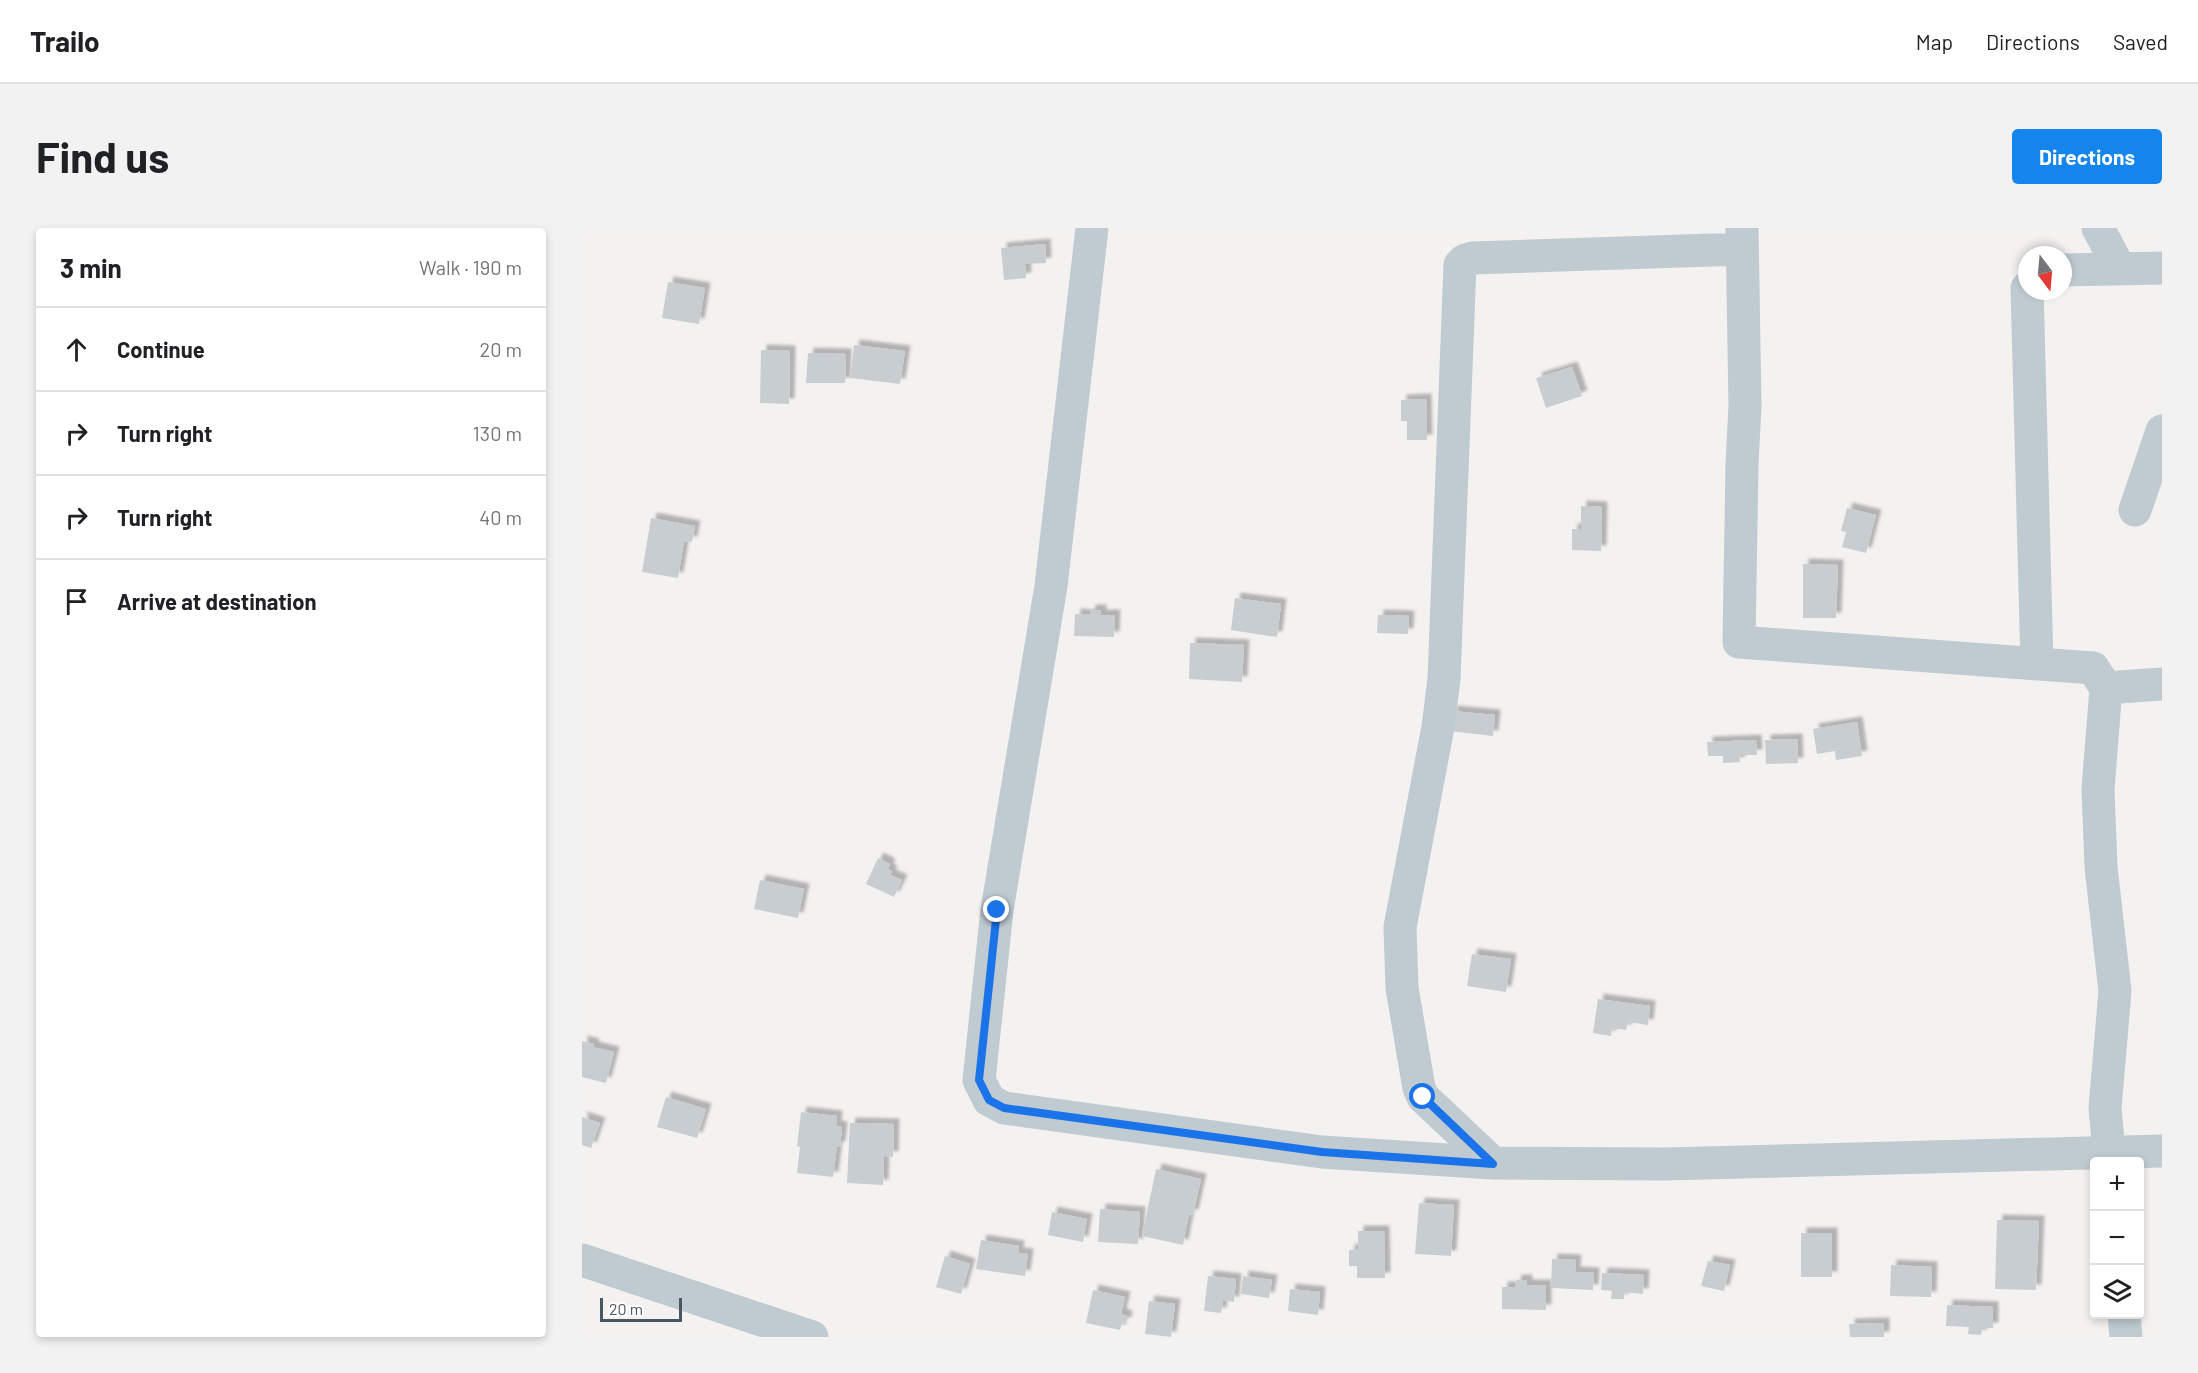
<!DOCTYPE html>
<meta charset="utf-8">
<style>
:root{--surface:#fff;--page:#f2f2f2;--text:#202124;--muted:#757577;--line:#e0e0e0;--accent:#1385ec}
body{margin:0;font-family:Barlow,sans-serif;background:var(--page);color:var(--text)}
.controls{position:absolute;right:18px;bottom:18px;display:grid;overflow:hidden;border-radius:6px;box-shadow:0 3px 9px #0003}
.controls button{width:54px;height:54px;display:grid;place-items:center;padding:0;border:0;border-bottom:2px solid var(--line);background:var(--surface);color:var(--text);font:30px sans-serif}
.compass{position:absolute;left:1436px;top:18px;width:54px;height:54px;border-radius:50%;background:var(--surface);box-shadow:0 3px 9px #0003;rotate:164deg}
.scale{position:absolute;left:18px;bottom:15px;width:82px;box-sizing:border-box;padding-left:6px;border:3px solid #485760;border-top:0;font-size:16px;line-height:21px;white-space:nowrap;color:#485760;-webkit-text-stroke:4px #fff;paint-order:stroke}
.stop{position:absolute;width:18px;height:18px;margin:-14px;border:4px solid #1a73e8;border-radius:50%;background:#fff}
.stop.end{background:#1a73e8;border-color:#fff;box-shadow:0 2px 6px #0008}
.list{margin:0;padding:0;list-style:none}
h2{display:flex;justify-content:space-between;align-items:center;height:78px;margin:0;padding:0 24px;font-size:26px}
h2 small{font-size:20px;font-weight:400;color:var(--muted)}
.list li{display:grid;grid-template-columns:39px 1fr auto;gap:18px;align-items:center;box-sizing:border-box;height:84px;padding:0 24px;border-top:2px solid var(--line)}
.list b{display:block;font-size:22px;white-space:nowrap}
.list em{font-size:20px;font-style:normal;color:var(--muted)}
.icon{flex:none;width:33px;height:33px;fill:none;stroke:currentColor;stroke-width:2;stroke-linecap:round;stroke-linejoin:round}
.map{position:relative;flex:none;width:1580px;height:1109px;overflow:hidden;border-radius:6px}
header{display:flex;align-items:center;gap:36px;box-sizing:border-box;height:84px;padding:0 30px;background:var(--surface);border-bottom:2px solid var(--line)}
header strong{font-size:28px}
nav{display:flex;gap:33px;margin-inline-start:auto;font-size:21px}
.intro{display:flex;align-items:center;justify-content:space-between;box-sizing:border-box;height:144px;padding:0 36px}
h1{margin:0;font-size:42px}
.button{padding:15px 27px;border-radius:6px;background:var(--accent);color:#fff;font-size:21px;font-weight:700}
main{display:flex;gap:36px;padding:0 36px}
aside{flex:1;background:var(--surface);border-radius:6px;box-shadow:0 3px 9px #0003}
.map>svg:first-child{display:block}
.building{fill:#c8cdd1;filter:url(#shadow)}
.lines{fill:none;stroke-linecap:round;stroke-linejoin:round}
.minor{stroke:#bfcad1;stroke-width:33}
.route{stroke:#1a73e8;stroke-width:8}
</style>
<header>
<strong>Trailo</strong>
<nav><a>Map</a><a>Directions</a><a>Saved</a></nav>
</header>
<div class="intro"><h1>Find us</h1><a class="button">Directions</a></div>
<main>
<aside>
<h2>3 min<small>Walk · 190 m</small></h2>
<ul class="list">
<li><svg class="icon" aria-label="ahead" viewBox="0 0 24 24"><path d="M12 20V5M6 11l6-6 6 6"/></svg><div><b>Continue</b></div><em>20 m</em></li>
<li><svg class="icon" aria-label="right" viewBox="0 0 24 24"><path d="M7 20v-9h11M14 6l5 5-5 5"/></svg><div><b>Turn right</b></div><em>130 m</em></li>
<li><svg class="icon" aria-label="right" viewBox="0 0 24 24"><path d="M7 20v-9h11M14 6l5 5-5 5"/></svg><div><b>Turn right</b></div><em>40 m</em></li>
<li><svg class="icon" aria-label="arrive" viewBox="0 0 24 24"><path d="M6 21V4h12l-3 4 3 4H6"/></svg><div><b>Arrive at destination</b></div></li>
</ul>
</aside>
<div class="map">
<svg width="1580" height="1109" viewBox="0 0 1580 1109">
<defs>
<filter id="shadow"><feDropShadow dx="5.5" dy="-5.5" stdDeviation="1.5" flood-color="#0004"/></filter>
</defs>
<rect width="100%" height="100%" fill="#f4f1f1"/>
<!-- building -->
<path class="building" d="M463,16L464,35L443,36L444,50L422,52L419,20Z
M86,54L123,60L117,96L80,90Z
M272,117L323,123L318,156L268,150Z
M179,122L208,123L207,176L178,175Z
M226,125L264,126L263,155H224Z
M990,139L1000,168L964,180L954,150Z
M844,171L845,212H825V193H819V172Z
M999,278L1020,279L1019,323L990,322V301H999Z
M1265,280L1294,287L1284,325L1260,319L1264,304L1259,303Z
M69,290L113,298L110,314L102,313L96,350L60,344Z
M1221,336L1256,337L1254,390H1221Z
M653,370L699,376L695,409L649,402Z
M508,382H519V387H533L532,409L492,408L493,386L508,387Z
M796,387L827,388L826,406L795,405Z
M608,415L662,417L660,454L607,451Z
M870,483L913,487L911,508L867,503Z
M1275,494L1280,528L1254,532L1253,523L1235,526L1231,501Z
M1215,511L1216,535L1184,536L1183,512Z
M1174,512L1175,527H1157L1158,534L1141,535V528H1126L1125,514Z
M296,630L308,636L306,641L310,643L308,647L320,652L312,669L284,656Z
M178,652L222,661L216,690L172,681Z
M890,726L929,731L924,764L885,758Z
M1016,771L1068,778L1066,797L1046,794L1044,802L1030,800L1029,808L1011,805Z
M0,813L12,816L11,819L32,824L24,855L0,849Z
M84,869L124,881L115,910L75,899Z
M219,884L255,888L254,898L260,899L258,919L255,918L251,949L215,945L218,919L215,918Z
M0,889L18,895L9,920L0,917Z
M268,895L312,896L311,929L302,928L301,957L265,955Z
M574,941L619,951L611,987L607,986L601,1017L560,1008Z
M837,975L872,977L869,1028L833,1026Z
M518,981L558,984L556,1016L516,1014Z
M470,984L505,991L501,1014L466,1007Z
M1415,992L1457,993L1454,1062L1413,1061Z
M776,1003H802L803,1050H775V1038H767V1022L776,1021Z
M1219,1005H1250V1049H1219Z
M399,1012L437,1018L436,1025L446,1026L443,1048L394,1041Z
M363,1028L388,1036L379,1066L354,1059Z
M970,1031L994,1032L993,1044L1012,1045L1011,1062L969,1060Z
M1126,1033L1148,1037L1142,1063L1119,1058Z
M1309,1037L1350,1039L1349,1069L1308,1068Z
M1020,1045L1062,1047L1061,1066L1042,1064V1071H1029L1030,1063L1019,1062Z
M626,1048L654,1051L652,1074L641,1072L639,1085L622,1083Z
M661,1048L690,1052L687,1070L659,1066Z
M934,1052H945V1057H964V1082L920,1081V1059H933Z
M708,1061L738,1064L736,1087L706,1083Z
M511,1062L543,1069L539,1086L545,1088L544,1095L540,1094L538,1102L504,1095Z
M567,1073L593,1076L589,1109L563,1106Z
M1365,1077L1411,1079V1100H1400L1399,1107L1386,1106L1387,1099L1364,1098Z
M1302,1095V1109H1268L1267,1096Z"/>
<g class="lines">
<!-- minor -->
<path class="minor" d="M510,0L469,358L415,682L397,852L407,872L422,880L740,924L911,935L1083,936L1580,923
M1160,0L1163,178L1160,236L1157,414L1511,440L1524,460L1516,561L1519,639L1533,763L1523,880L1528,934
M1516,0L1538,41
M1481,42L1580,40
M1445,60L1455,436
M1553,282L1580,203
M1524,460L1580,456
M911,935L841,869L837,860L820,760L818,699L856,499L862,451L878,37L883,32L890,30L1160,21
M0,1032L230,1109
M1542,1086L1544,1109"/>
</g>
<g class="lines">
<!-- route -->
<path class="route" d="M415,682L397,852L407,872L422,880L740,924L911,936L841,869"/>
</g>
</svg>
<div class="controls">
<button>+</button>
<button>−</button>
<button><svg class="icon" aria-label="layers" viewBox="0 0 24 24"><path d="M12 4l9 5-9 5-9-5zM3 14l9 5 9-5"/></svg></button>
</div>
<svg class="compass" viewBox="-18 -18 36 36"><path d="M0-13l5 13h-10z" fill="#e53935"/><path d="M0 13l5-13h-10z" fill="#757577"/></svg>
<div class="scale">20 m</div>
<div class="stop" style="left:841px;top:869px"></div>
<div class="stop end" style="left:415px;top:682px"></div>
</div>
</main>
